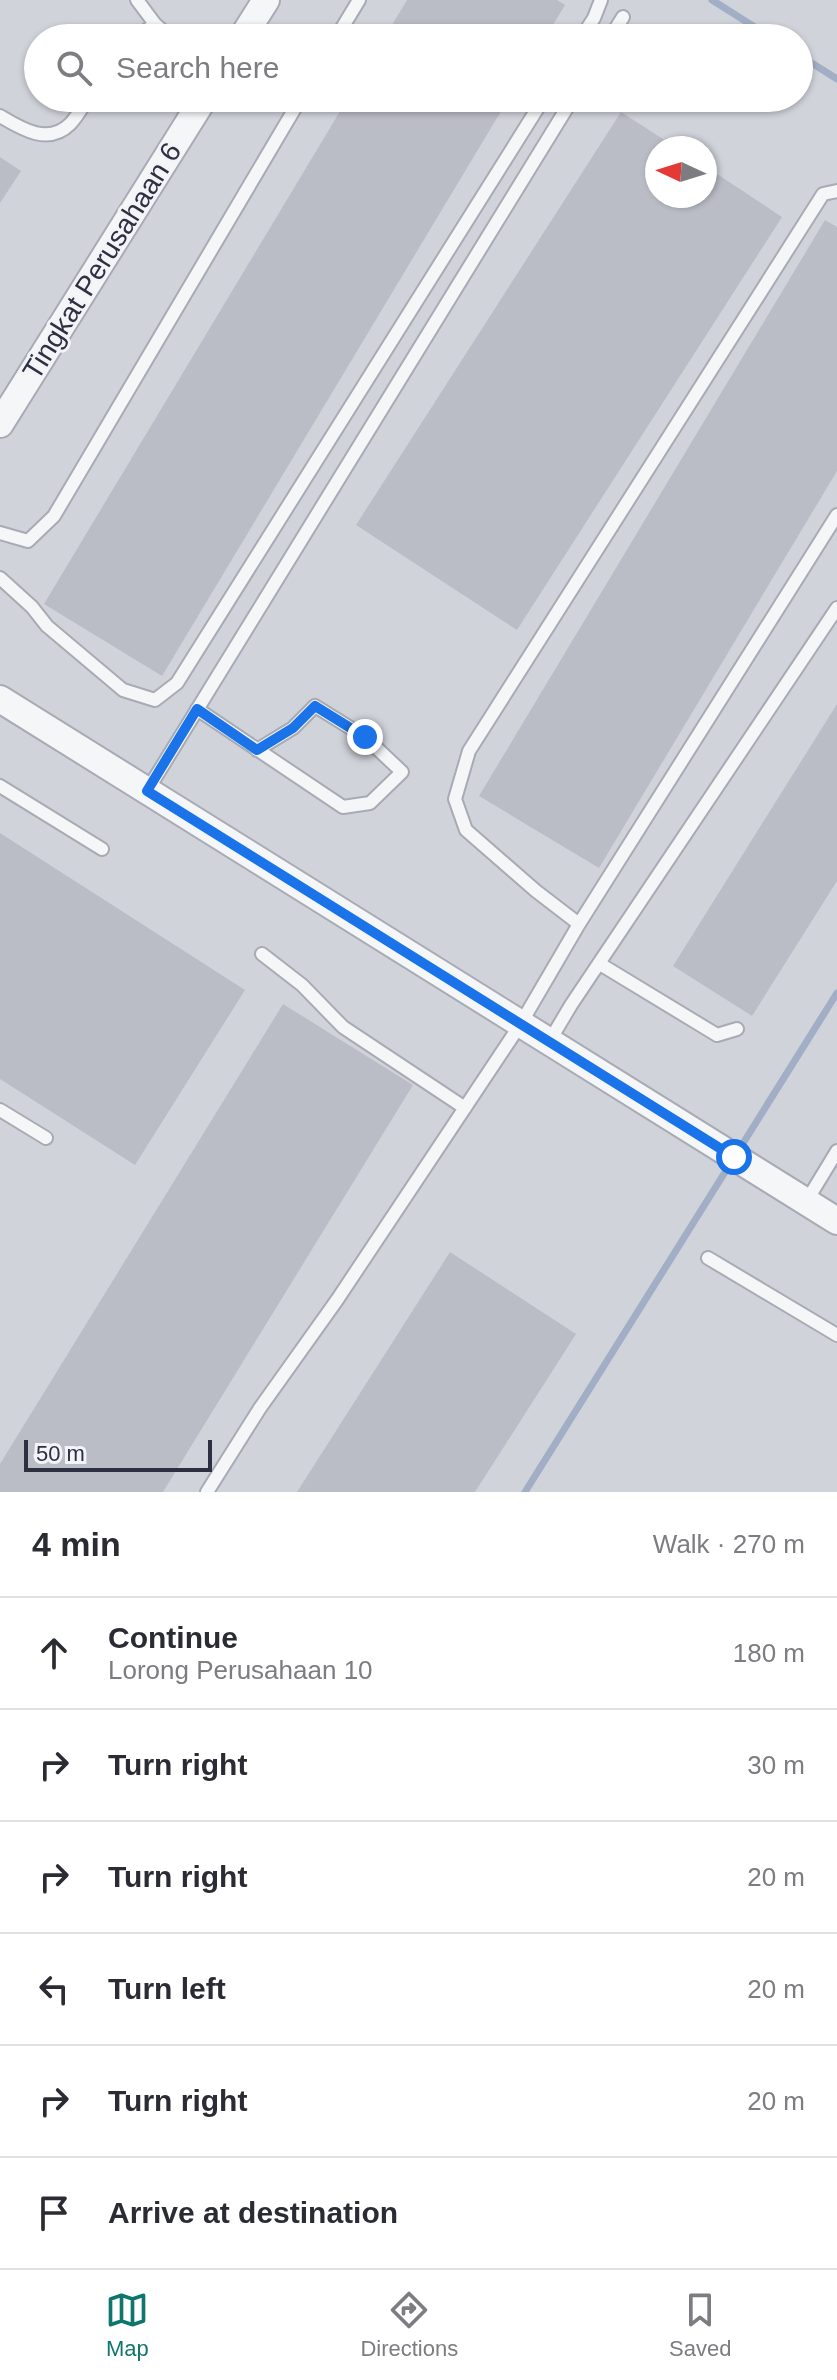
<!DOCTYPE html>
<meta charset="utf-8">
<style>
:root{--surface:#fff;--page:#f2f2f3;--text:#2b2b33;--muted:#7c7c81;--line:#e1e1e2;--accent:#0f766e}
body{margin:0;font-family:Arial,sans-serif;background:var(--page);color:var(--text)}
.compass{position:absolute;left:645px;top:136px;width:72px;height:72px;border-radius:50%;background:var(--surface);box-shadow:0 2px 6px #0004;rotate:274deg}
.scale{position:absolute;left:24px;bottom:20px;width:188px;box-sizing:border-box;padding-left:8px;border:4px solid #2c3040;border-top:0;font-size:22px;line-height:28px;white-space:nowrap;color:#2c3040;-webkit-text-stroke:6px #f2f4f7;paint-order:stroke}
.stop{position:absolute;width:24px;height:24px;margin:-18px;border:6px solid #1a73e8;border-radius:50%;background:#fff}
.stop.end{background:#1a73e8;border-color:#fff;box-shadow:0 2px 8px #0008}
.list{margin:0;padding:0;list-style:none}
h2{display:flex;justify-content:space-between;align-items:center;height:104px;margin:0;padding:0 32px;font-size:34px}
h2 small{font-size:26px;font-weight:400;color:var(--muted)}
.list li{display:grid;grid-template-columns:52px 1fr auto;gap:24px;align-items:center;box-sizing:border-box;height:112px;padding:0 32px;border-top:2px solid var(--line)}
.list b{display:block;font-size:30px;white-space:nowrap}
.list p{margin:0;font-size:26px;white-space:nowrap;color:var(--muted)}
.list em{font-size:26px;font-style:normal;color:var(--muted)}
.icon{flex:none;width:44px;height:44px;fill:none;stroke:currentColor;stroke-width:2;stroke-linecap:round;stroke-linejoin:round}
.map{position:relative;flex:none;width:837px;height:1492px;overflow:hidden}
.search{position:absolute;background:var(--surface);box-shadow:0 2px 6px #0004;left:24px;right:24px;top:24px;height:88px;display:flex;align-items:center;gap:20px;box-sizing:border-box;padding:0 28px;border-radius:44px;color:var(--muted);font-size:30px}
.sheet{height:776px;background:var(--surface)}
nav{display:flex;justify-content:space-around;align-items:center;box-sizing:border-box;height:112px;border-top:2px solid var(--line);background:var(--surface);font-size:22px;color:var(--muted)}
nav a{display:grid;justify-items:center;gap:4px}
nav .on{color:var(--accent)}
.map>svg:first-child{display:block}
.built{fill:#d1d3db;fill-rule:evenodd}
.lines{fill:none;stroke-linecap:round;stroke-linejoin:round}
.stream{stroke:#a2aec6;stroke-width:7}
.building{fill:#bbbdc6}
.lane-casing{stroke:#a8aab4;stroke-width:16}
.street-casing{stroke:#a8aab4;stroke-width:30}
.lane{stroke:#f5f6f8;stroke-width:12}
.street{stroke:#f5f6f8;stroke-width:26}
.route{stroke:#1a73e8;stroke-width:10}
.labels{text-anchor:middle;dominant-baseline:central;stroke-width:6;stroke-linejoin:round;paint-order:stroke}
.street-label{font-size:28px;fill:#2c3040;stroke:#f2f4f7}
</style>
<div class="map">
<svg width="837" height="1492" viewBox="0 0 837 1492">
<rect width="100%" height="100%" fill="#e3e4ea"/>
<!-- built -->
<path class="built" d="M0,0H837V1492H0ZM38,38H799V98H38ZM657,148H705V196H657Z"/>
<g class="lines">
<!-- stream -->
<path class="stream" d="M712,0L772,38
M799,55L837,79
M525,1492L837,993"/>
</g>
<!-- building -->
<path class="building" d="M407,0H557L565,5L545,38H384Z
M348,98H509L162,676L44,604Z
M621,112L677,148H657V196H705V166L782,217L517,630L356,525Z
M0,157L21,171L0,203Z
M825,220L837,227V471L599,868L479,796Z
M837,704V881L752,1016L673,966Z
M0,833L245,990L135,1165L0,1079Z
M283,1004L413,1085L163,1492H0V1464Z
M450,1252L576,1334L475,1492H297Z"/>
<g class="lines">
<defs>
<path id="lane" d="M137,0L155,24L171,38
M136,38L155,24
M336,38L359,0
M581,38L594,18L601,0
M610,38L623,17
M0,116C20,128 48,146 70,124C77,117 83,106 88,98
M0,533L28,541L54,516L301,98
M0,578L32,607L47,626L123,690L155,700L177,683L544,98
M197,709L343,807L370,803L402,772L365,737L315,706L293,728L257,750
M0,786L102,849
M147,791L573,98
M579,924L837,515
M262,954L302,985L343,1027L465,1108
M600,964L717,1035L737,1029
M549,1042L571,1005L837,608
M0,1110L46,1138
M806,1202L837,1151
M708,1258L837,1335
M207,1492L260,1408L337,1300L520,1025L579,924L536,891L466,830L455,799L469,751L823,194L837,191"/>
<path id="street" d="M242,38L266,0
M0,424L204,98
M0,699L837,1221"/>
</defs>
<!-- lane casing -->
<use href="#lane" class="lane-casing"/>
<!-- street casing -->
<use href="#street" class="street-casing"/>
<!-- lane -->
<use href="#lane" class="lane"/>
<!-- street -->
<use href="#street" class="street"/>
</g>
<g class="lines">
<!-- route -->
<path class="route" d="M365,737L315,706L293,728L257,750L197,709L147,791L734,1157"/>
</g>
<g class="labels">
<!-- street labels -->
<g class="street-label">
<text transform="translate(102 261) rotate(-58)">Tingkat Perusahaan 6</text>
</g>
</g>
</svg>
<svg class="compass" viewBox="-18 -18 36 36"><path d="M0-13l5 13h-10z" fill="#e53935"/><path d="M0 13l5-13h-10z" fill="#7c7c81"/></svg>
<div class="scale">50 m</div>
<div class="stop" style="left:734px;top:1157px"></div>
<div class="stop end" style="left:365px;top:737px"></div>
<div class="search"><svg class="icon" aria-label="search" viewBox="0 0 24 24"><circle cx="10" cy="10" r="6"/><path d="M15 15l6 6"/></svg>Search here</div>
</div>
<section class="sheet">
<h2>4 min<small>Walk · 270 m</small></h2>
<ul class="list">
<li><svg class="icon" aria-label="ahead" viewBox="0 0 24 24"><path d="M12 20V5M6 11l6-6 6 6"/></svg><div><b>Continue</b><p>Lorong Perusahaan 10</p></div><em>180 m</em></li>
<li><svg class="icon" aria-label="right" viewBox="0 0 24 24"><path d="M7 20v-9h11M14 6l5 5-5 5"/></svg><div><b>Turn right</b></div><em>30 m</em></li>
<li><svg class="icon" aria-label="right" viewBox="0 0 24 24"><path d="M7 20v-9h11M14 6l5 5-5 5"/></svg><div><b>Turn right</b></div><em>20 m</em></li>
<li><svg class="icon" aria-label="left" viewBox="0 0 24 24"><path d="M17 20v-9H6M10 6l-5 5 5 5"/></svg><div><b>Turn left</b></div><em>20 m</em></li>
<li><svg class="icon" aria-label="right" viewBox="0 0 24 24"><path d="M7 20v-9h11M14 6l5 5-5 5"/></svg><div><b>Turn right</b></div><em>20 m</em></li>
<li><svg class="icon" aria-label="arrive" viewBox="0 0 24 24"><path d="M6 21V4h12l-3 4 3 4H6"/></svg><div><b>Arrive at destination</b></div></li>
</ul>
</section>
<nav>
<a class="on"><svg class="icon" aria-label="map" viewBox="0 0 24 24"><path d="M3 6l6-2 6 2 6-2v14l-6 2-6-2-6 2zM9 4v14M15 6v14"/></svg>Map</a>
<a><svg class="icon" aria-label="directions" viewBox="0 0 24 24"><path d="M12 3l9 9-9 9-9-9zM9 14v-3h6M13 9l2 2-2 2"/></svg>Directions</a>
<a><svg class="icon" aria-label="saved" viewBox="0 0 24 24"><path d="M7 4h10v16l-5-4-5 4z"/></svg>Saved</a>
</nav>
